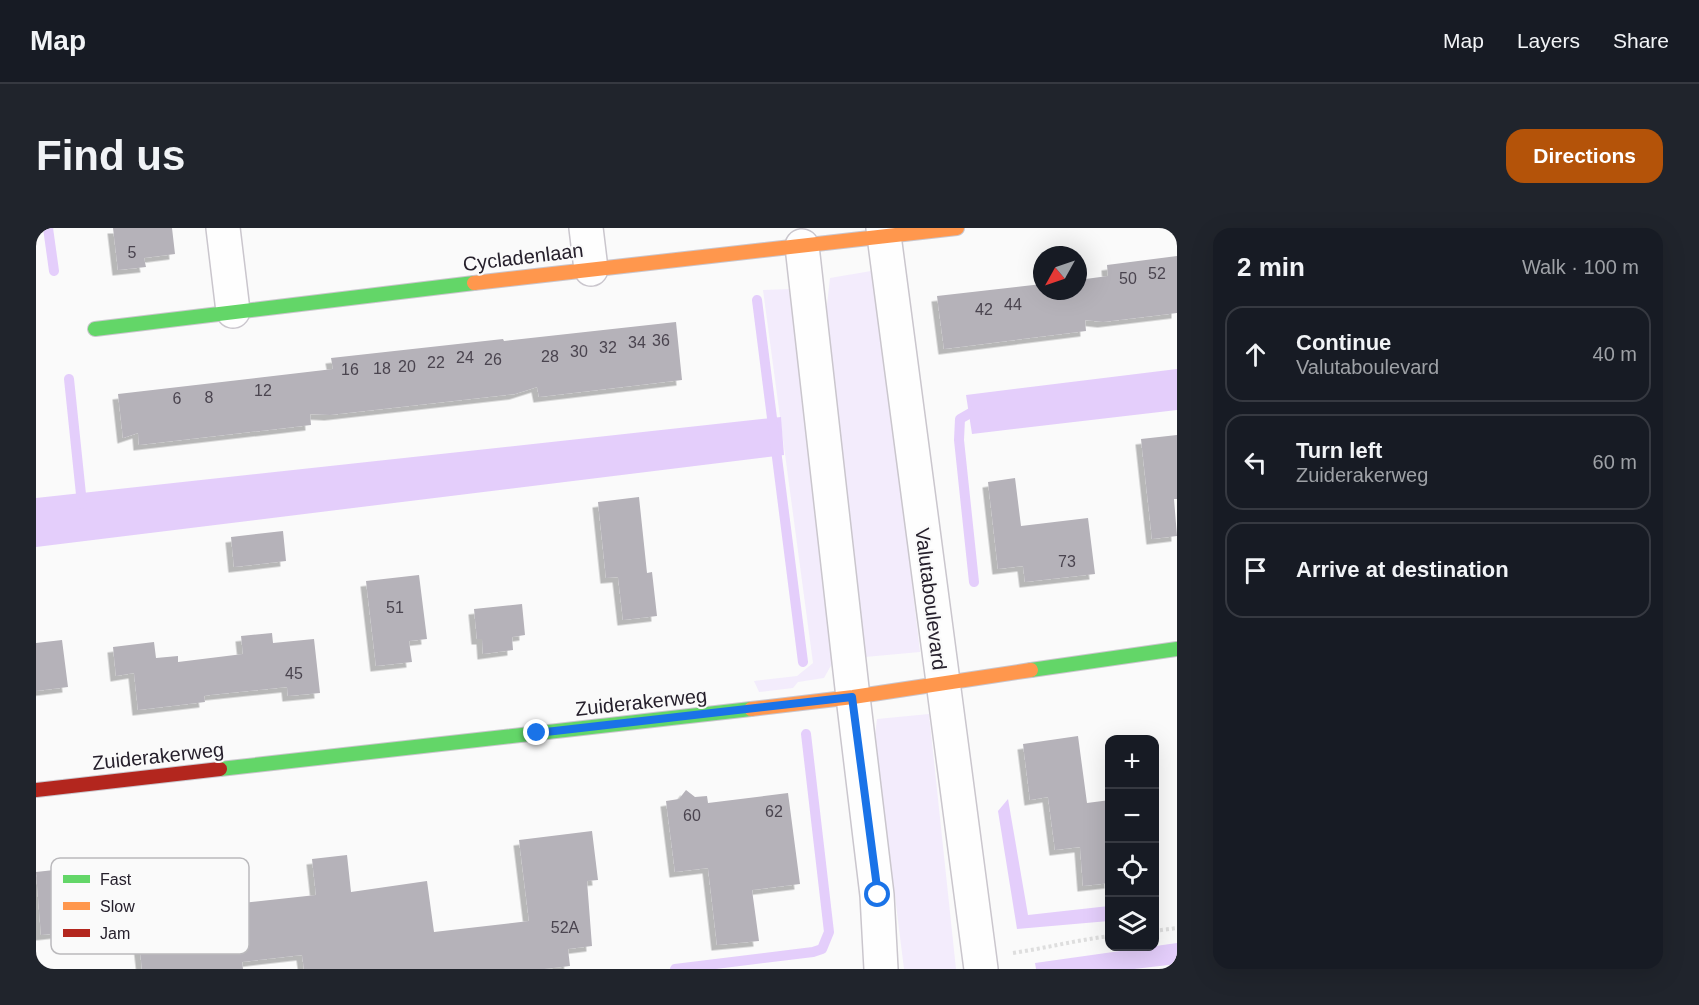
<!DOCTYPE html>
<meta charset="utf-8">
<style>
:root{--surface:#171b24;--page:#20242c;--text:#f1f3f6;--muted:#9ea1a6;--line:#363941;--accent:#b45309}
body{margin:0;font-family:Helvetica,sans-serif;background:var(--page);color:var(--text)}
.controls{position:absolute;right:18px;bottom:18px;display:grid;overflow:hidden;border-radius:12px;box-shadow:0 6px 24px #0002}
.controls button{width:54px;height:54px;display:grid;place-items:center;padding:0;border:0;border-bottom:2px solid var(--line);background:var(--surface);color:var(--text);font:30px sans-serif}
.compass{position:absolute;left:997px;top:18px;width:54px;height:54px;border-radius:50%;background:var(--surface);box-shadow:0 6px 24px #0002;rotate:230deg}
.stop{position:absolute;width:18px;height:18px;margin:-14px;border:4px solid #1a73e8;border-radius:50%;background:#fff}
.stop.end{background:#1a73e8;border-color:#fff;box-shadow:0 2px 6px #0008}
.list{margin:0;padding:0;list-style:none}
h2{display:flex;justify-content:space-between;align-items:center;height:78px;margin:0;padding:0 24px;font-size:26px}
h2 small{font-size:20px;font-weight:400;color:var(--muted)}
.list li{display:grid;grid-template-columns:39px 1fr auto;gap:18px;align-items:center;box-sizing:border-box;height:96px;margin:0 12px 12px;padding:0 12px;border:2px solid var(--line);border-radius:18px}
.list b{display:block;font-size:22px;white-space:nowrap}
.list p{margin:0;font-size:20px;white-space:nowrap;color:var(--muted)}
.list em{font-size:20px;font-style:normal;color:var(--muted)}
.icon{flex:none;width:33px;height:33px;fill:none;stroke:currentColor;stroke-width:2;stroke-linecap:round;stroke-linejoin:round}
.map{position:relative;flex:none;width:1141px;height:741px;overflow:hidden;border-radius:18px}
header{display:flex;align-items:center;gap:36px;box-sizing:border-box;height:84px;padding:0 30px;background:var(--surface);border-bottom:2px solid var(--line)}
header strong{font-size:28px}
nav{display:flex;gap:33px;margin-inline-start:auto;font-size:21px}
.intro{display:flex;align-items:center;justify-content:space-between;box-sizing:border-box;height:144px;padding:0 36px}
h1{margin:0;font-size:42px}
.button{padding:15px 27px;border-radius:18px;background:var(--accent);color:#fff;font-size:21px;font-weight:700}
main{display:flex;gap:36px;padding:0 36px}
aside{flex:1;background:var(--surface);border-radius:18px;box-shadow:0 6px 24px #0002}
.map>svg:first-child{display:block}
.green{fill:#f3ecfc}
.water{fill:#e4cefb}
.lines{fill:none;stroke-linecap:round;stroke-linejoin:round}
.stream{stroke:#e4cefb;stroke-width:10}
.building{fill:#b5b2b9;filter:url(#shadow)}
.street-casing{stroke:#cac6cd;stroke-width:36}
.fast-casing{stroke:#cac6cd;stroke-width:16}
.slow-casing{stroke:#cac6cd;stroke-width:16}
.jam-casing{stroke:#cac6cd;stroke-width:16}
.path{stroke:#dedede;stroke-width:4;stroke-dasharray:3 3;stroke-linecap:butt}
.street{stroke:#fefefe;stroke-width:33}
.fast{stroke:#63d668;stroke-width:14}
.slow{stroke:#ff974d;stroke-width:14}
.jam{stroke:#b3261e;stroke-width:14}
.route{stroke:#1a73e8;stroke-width:8}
.labels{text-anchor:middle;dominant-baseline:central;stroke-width:4.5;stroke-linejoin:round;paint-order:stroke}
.number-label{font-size:16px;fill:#4a444f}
.street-label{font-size:20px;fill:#26202c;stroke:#fafafa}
.key{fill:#fafafa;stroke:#bab9bc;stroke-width:1.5}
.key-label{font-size:16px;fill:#26202c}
</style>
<header>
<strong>Map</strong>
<nav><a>Map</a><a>Layers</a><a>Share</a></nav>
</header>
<div class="intro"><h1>Find us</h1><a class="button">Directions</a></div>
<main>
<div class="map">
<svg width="1141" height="741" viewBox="0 0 1141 741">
<defs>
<filter id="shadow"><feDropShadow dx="-5.5" dy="5.5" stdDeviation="0" flood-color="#0004"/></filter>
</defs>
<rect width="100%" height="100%" fill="#fafafa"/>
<!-- green -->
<path class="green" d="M835,43L841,57L884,424L829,429L790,86L794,50Z
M754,61L797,434L788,450L762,454L757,460L723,464L718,453L761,448L777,435L727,62Z
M893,486L920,741H868L839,507L841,491Z"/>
<!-- water -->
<path class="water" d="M1141,141V182L936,206L930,167Z
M745,189L748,227L0,319V270Z
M972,571L992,687L1073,678V693L981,701L962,583Z
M1141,715V736L1098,741H1000L999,735Z"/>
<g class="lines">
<!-- stream -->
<path class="stream" d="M12,0L18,43
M721,72L767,434
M33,151L46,276
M938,354L923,212L924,191L938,183L944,182
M639,741L777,724L786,721L793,704L770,506"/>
</g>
<!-- building -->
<path class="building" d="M77,0H136L139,26L108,30L110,39L82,42Z
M1141,28V85L1067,94L1049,92L1050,103L908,121L901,68L1006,56V63H1042V52L1072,48L1071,37Z
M640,94L646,152L503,169L501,159L479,166L294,187L274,186L275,197L103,217L102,205L87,210L82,166L297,141L295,130L467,111L468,113Z
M1141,207V271H1138L1141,308L1116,311L1105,211Z
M979,250L985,298L1052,290L1059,346L989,354L987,338L962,341L952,254Z
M603,269L611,345L616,344L621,388L587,392L582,349L570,350L562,274Z
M247,303L250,333L198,339L195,309Z
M383,347L391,411L373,413L376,434L340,438L330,353Z
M486,376L489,407L476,409L477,422L447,426L446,411H441L438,381Z
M236,405L237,415L278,411L284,465L252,468L251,459L174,467L168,468L169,474L102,482L98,445L80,448L77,419L118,414L120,430L142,428V434L207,426L205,408Z
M26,412L32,459L0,463V415Z
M1042,508L1051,575L1074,572V655L1047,658L1044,619L1019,622L1012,569L994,572L987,516Z
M650,562L659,569L671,568L672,575L752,565L764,656L716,662L723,713L681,717L672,640L639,644L630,573L643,571Z
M556,603L562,652L551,653L556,718L532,721L534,738L508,741H268L266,727L206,734L207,741H106L99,679L144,673L142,649L182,644L185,669L196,667L197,676L280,667L276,631L311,627L315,664L391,653L398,704L493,693L483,612Z
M63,637L69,687L49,690L50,702L5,707L0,644Z"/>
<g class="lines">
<defs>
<path id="street" d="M187,0L197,83
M550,0L555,41
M847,0L945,741
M766,18L817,469L841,667L845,741"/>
<path id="fast" d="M59,101L438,55
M995,442L1141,421
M184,541L715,481"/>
<path id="slow" d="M438,55L921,0
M715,481L817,469L995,442"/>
<path id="jam" d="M0,562L184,541"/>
</defs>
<!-- street casing -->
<use href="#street" class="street-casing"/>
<!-- fast casing -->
<use href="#fast" class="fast-casing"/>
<!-- slow casing -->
<use href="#slow" class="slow-casing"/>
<!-- jam casing -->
<use href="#jam" class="jam-casing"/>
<!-- path -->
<path class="path" d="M1118,703L1141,700
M977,725C1010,720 1041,712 1074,708"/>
<!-- street -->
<use href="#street" class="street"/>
<!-- fast -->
<use href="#fast" class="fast"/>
<!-- slow -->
<use href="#slow" class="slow"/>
<!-- jam -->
<use href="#jam" class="jam"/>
</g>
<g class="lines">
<!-- route -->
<path class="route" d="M501,505L816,469L842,667"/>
</g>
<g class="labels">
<!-- number labels -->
<g class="number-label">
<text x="96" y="24">5</text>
<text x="1121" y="45">52</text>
<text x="1092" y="50">50</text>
<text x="977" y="76">44</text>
<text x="948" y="81">42</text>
<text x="625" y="112">36</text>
<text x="601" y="114">34</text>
<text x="572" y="119">32</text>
<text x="543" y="123">30</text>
<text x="514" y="128">28</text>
<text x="429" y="129">24</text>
<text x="457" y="131">26</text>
<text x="400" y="134">22</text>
<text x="371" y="138">20</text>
<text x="346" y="140">18</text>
<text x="314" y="141">16</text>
<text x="227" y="162">12</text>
<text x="173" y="169">8</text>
<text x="141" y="170">6</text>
<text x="1031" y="333">73</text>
<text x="359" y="379">51</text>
<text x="258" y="445">45</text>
<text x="738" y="583">62</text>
<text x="656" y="587">60</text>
<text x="529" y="699">52A</text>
</g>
<!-- street labels -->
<g class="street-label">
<text transform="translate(487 29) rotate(-7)">Cycladenlaan</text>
<text transform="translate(895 371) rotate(83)">Valutaboulevard</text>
<text transform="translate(605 474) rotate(-6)">Zuiderakerweg</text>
<text transform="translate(122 528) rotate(-6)">Zuiderakerweg</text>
</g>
</g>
<!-- legend -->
<rect x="15" y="630" width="198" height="96" rx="9" class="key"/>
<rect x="27" y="647" width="27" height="8" fill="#63d668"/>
<rect x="27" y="674" width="27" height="8" fill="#ff974d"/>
<rect x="27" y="701" width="27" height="8" fill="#b3261e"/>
<g class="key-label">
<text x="64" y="657">Fast</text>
<text x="64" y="684">Slow</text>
<text x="64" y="711">Jam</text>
</g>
</svg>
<div class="controls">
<button>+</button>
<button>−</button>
<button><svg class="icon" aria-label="locate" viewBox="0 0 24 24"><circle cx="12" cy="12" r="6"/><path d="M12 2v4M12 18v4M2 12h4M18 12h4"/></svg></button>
<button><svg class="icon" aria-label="layers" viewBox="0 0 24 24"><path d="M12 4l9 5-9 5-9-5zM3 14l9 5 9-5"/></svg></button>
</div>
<svg class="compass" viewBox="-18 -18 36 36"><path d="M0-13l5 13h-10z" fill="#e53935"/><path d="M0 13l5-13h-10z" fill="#9ea1a6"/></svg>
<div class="stop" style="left:842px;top:667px"></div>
<div class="stop end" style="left:501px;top:505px"></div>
</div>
<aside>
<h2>2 min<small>Walk · 100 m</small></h2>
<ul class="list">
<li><svg class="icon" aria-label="ahead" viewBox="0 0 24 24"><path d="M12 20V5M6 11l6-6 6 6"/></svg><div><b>Continue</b><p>Valutaboulevard</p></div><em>40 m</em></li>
<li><svg class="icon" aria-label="left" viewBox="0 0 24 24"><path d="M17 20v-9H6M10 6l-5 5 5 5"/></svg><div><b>Turn left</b><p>Zuiderakerweg</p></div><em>60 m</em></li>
<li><svg class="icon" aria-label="arrive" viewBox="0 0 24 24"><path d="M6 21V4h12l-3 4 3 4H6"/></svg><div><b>Arrive at destination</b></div></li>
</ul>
</aside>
</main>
